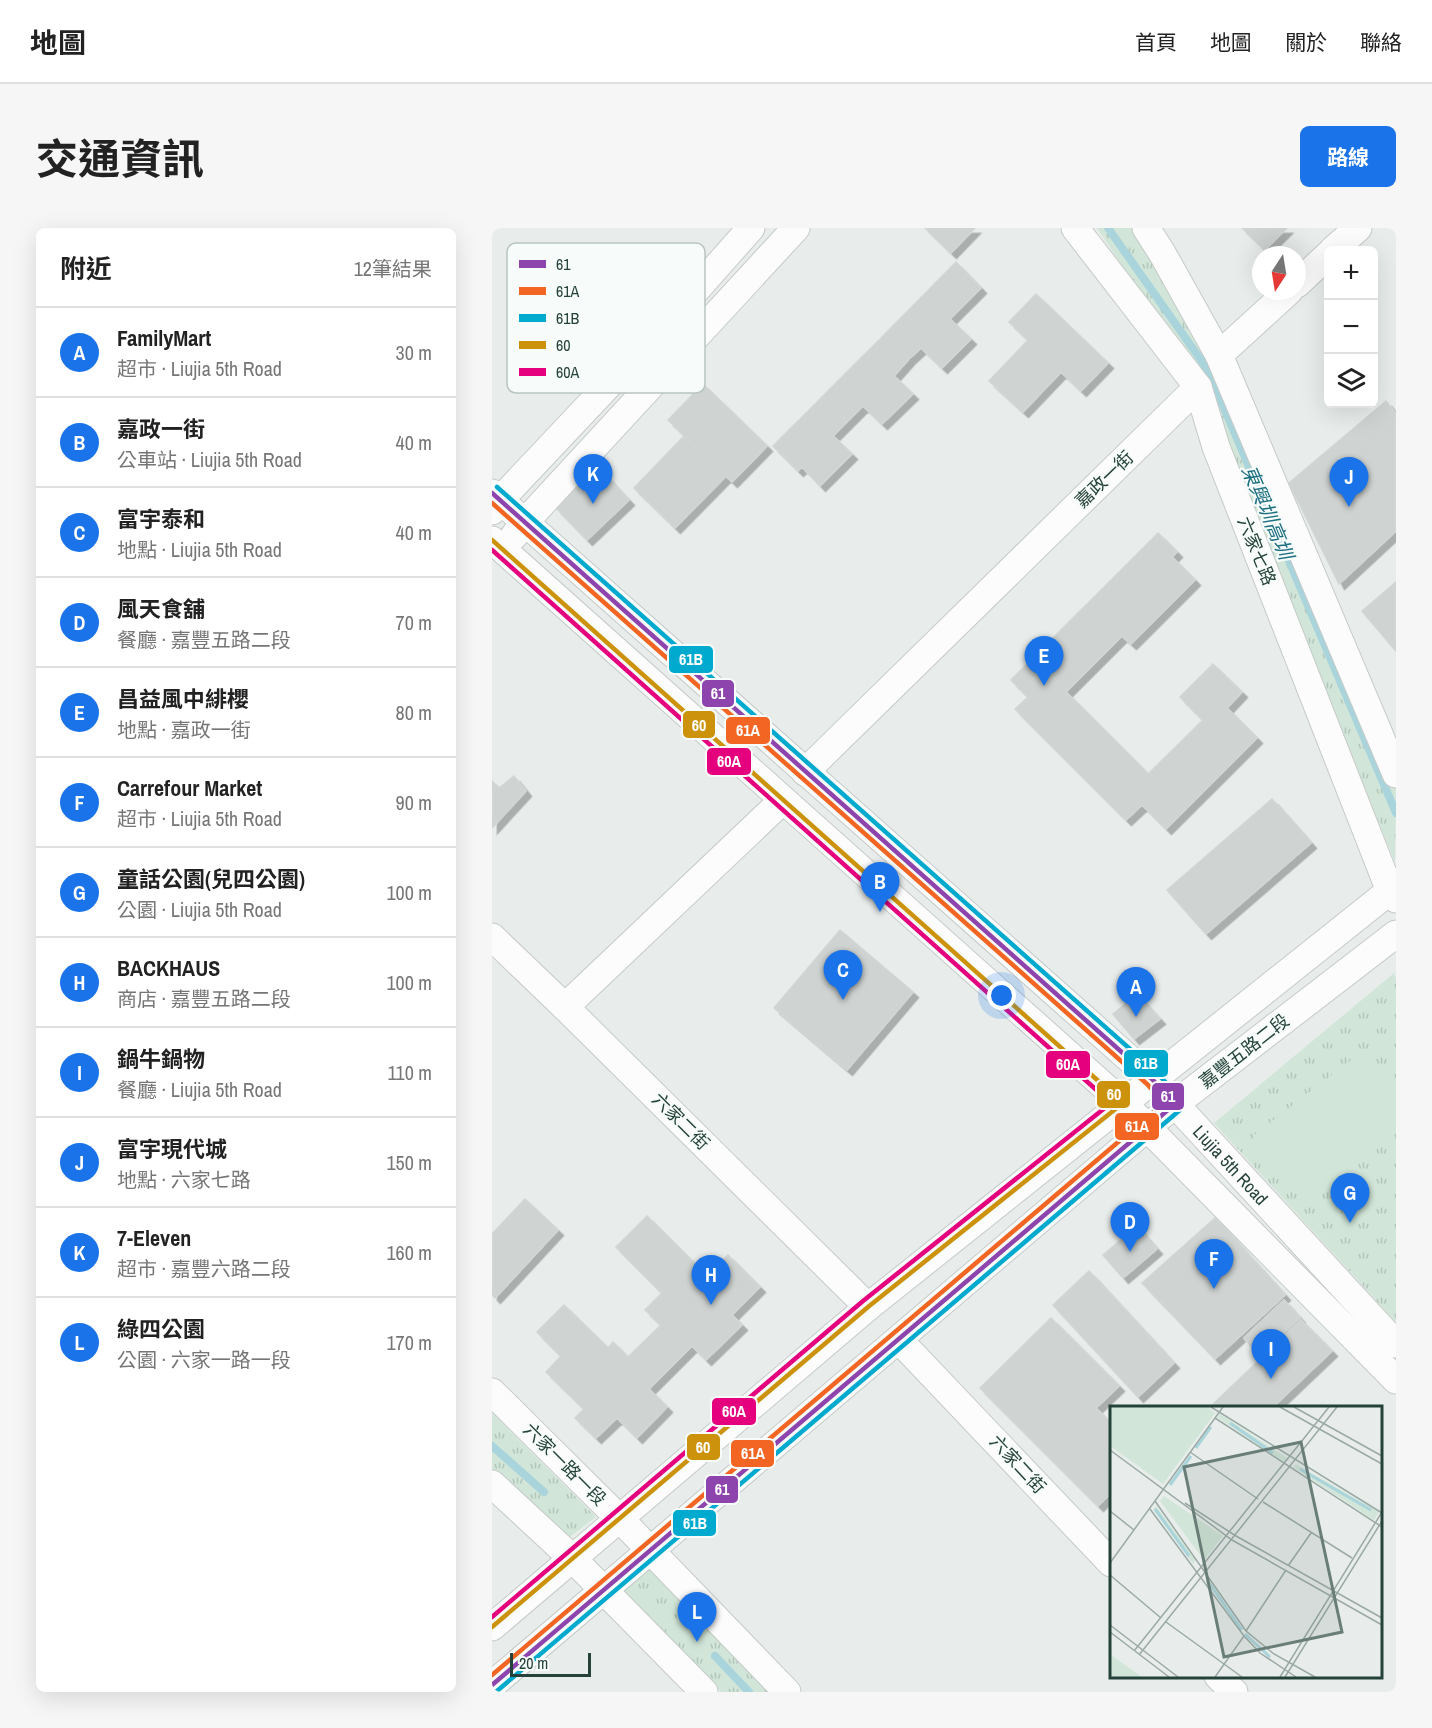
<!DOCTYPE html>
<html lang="zh-TW">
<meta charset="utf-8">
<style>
:root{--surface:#fff;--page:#f6f6f6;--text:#222;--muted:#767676;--line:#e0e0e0;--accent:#1a73e8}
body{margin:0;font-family:"Archivo Narrow","Noto Sans TC",sans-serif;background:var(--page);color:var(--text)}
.controls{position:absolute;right:18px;top:18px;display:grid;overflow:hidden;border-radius:9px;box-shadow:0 6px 24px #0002}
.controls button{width:54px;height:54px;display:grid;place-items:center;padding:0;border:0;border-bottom:2px solid var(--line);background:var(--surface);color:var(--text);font:30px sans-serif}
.compass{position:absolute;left:760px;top:18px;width:54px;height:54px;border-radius:50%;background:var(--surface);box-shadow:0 6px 24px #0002;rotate:192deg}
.scale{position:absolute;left:18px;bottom:15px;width:81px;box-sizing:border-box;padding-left:6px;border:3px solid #24423a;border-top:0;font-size:16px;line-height:21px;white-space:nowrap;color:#24423a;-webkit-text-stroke:4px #f7fbf9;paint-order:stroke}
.you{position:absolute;left:510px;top:768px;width:21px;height:21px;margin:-15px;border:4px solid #fff;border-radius:50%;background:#1a73e8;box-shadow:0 0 0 9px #1a73e833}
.badge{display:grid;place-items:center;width:39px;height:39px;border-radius:50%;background:var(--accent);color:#fff;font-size:20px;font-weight:700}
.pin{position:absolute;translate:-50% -50px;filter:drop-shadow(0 2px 3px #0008)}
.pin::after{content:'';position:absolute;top:32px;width:21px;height:18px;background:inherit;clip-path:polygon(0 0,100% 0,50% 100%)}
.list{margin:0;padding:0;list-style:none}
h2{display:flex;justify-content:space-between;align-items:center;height:78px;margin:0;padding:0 24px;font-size:26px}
h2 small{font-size:20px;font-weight:400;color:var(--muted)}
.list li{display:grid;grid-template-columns:39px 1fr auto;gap:18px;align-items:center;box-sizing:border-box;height:90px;padding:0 24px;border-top:2px solid var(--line)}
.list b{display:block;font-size:22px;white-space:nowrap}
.list p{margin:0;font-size:20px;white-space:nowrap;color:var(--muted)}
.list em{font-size:20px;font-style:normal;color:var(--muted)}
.icon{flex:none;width:33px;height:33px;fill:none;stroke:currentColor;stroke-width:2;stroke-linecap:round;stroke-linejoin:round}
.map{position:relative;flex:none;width:904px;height:1464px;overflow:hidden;border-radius:9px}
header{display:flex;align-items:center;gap:36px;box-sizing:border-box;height:84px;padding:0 30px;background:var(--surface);border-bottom:2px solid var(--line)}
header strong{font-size:28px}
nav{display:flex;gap:33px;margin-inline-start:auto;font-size:21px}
.intro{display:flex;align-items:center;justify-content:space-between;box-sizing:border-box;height:144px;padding:0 36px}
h1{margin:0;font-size:42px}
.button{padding:15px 27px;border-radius:9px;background:var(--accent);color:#fff;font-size:21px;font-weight:700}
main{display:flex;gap:36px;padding:0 36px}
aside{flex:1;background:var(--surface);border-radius:9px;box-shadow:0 6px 24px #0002}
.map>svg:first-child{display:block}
.park{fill:url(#park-tufts)}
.pitch{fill:#d1e6d8}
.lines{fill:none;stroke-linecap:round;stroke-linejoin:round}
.stream{stroke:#a9d4db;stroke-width:8}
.building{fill:#cfd4d2;stroke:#d1d6d4;stroke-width:1.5;filter:url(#shadow)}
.minor-casing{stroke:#c5cac8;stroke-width:29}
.minor{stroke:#fcfcfc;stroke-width:27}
.bus-1-casing{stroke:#f7fbf9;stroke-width:9}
.bus-2-casing{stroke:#f7fbf9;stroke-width:9}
.bus-3-casing{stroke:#f7fbf9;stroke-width:9}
.bus-4-casing{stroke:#f7fbf9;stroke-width:9}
.bus-5-casing{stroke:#f7fbf9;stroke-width:9}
.bus-1{stroke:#8e44ad;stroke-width:4.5}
.bus-2{stroke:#f26522;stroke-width:4.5}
.bus-3{stroke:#00a9ce;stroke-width:4.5}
.bus-4{stroke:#cd920c;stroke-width:4.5}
.bus-5{stroke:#e5007d;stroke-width:4.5}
.labels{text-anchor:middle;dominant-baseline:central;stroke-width:4.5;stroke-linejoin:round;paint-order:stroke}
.street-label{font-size:18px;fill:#24423a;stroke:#f7fbf9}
.water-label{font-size:20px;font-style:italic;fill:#1c6f80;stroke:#f7fbf9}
.inset-river{fill:none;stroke:#a9d4db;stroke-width:3}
.inset-road{fill:none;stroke:#9aa9a4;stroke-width:1.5}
.view{fill:#697e78;fill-opacity:0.15;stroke:#697e78;stroke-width:3}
.inset-edge{fill:none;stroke:#24423a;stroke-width:3}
.key{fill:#f7fbf9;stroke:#b8c4c0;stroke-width:1.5}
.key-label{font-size:16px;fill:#24423a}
.line-badge{stroke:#f7fbf9;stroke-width:2}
.badge-label{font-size:16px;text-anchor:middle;font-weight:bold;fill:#fff}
</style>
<header>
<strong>地圖</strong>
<nav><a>首頁</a><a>地圖</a><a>關於</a><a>聯絡</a></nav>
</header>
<div class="intro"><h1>交通資訊</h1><a class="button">路線</a></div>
<main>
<aside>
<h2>附近<small>12筆結果</small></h2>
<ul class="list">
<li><span class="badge">A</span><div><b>FamilyMart</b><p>超市 · Liujia 5th Road</p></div><em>30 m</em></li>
<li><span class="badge">B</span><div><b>嘉政一街</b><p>公車站 · Liujia 5th Road</p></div><em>40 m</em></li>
<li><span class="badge">C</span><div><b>富宇泰和</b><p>地點 · Liujia 5th Road</p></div><em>40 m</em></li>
<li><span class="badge">D</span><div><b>風天食舖</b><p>餐廳 · 嘉豐五路二段</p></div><em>70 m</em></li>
<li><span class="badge">E</span><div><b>昌益風中緋櫻</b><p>地點 · 嘉政一街</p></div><em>80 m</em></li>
<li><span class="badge">F</span><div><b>Carrefour Market</b><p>超市 · Liujia 5th Road</p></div><em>90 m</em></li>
<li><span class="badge">G</span><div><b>童話公園(兒四公園)</b><p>公園 · Liujia 5th Road</p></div><em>100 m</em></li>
<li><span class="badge">H</span><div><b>BACKHAUS</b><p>商店 · 嘉豐五路二段</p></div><em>100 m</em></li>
<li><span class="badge">I</span><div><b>鍋牛鍋物</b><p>餐廳 · Liujia 5th Road</p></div><em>110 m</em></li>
<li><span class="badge">J</span><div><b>富宇現代城</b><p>地點 · 六家七路</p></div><em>150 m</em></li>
<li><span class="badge">K</span><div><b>7-Eleven</b><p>超市 · 嘉豐六路二段</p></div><em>160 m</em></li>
<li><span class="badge">L</span><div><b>綠四公園</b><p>公園 · 六家一路一段</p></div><em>170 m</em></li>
</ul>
</aside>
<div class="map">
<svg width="904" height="1464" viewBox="0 0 904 1464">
<defs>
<pattern id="park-tufts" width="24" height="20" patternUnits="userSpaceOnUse" patternTransform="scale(1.5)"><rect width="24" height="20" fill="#d1e6d8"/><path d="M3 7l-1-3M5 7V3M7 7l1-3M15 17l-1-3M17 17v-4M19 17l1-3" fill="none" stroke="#b3c6ba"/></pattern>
<filter id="shadow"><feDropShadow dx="5.5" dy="5.5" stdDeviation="0" flood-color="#0004"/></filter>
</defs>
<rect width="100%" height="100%" fill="#e8edeb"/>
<!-- park -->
<path class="park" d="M605,0H641L722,132L904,560L903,634L703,147Z
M902,745L904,750V1094L722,895Z
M0,1185L104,1289L75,1311L0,1243Z
M158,1340L278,1464H229L130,1364Z"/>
<!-- pitch -->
<path class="pitch" d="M867,826L904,873V899L810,971L761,908Z"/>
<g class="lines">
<!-- stream -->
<path class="stream" d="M616,0L716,142L904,585
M0,1218L52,1264
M223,1428L257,1464"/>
</g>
<!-- building -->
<path class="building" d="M433,0H483L459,25Z
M750,0H795L773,22Z
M464,34L489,60L458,91L479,111L450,140L429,120L417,131L392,107Z
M544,66L616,135L589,163L569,144L531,184L497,153L536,112L517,94Z
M392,107L417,131L402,148L421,166L390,196L371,178L355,194L330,169Z
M211,156L275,218L240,254L176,192Z
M330,169L355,194L341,208L360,226L328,258L310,239L306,243L281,218Z
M894,173L904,186V303L847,356L797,255Z
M192,208L234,248L183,300L142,260Z
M107,240L137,272L95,312L64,280Z
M666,305L685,324L680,329L703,352L639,416L630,408L574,464L656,546L711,492L688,469L721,436L750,464L735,480L765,510L674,601L650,577L634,592L523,481L536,469L519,452Z
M904,354V423L870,383Z
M22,548L34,563L0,600V553L7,560Z
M780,571L819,615L714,706L675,662Z
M348,702L421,764L355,842L282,780Z
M645,766L668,791L642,811L621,786Z
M33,971L66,1002L3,1070L0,1067V1006Z
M155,988L215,1048L236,1027L268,1059L240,1087L250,1097L214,1132L200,1118L157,1161L175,1179L145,1210L125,1190L104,1210L83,1190L92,1181L54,1144L69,1128L45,1104L72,1077L116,1120L121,1114L136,1129L169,1097L153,1082L170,1065L124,1019Z
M723,990L793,1067L723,1131L650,1055Z
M645,998L665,1021L631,1050L611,1027Z
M597,1043L682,1135L646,1169L561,1077Z
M792,1072L808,1090L767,1127L752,1110Z
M559,1090L627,1158L604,1180L619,1195V1265L606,1278L488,1160Z
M809,1092L840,1123L781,1179H718Z"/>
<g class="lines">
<defs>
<g id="minor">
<path d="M583,0L706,159L724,219L898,663L904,671"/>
<path d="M654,0L670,25L727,127L904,546"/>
<path d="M841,22L866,0"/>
<path d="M805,56L836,27"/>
<path d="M727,127L797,63"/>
<path id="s1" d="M0,265L660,851L904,1116"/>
<path d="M0,283L8,272L173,97L259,0"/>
<path d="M22,308L33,294L304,0"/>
<path d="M0,312L631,875L904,1152"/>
<path d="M313,544L706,159"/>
<path d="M0,709L73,779L376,1079"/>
<path d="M73,779L291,572"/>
<path d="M407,1112L619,1335"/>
<path d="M0,1164L128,1291L295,1464"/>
<path d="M0,1256L81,1331L212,1464"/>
<path d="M0,1399L376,1079L904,658"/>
<path d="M726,1448L742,1464"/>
<path d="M0,1457L683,876L904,706"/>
</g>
</defs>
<!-- minor casing -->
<use href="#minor" class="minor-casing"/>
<!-- minor -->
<use href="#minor" class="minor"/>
<defs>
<path id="bus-1" d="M0,265L660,851L683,876L0,1457"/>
<path id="bus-2" d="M0,275L655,856L672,875L0,1447"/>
<path id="bus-3" d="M5,1463L688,882L690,876L689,871L665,845L5,259"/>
<path id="bus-4" d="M0,312L631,875L376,1079L0,1399"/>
<path id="bus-5" d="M0,322L619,875L371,1073L0,1389"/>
</defs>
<!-- bus-1 casing -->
<use href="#bus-1" class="bus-1-casing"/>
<!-- bus-2 casing -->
<use href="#bus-2" class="bus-2-casing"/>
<!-- bus-3 casing -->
<use href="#bus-3" class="bus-3-casing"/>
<!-- bus-4 casing -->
<use href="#bus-4" class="bus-4-casing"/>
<!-- bus-5 casing -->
<use href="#bus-5" class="bus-5-casing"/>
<!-- bus-1 -->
<use href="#bus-1" class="bus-1"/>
<!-- bus-2 -->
<use href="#bus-2" class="bus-2"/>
<!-- bus-3 -->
<use href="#bus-3" class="bus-3"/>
<!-- bus-4 -->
<use href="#bus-4" class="bus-4"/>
<!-- bus-5 -->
<use href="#bus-5" class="bus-5"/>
</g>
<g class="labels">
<!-- street labels -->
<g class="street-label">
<text transform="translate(612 251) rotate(-44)">嘉政一街</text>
<text transform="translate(765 323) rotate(68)">六家七路</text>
<text transform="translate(752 823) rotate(-38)">嘉豐五路二段</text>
<text transform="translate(189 893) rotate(45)">六家二街</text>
<text stroke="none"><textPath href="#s1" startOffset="999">Liujia 5th Road</textPath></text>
<text transform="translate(73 1236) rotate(45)">六家一路一段</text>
<text transform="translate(526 1236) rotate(47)">六家二街</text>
</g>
<!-- water labels -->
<g class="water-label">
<text transform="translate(776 284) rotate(67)">東興圳高圳</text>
</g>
</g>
<!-- overview -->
<g transform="translate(618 1178)">
<rect width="272" height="272" fill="#e8edeb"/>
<path d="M0,249H1L32,271H0Z" fill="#d1e6d8"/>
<path d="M0,1H98L105,7L53,78L0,40ZM110,8L177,52L174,56L107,11ZM186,58L269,106L264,114L183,61ZM54,90L113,130L94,154L50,95ZM46,100L86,154L83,158L43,103Z" fill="#d1e6d8"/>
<path d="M90 132a8 8 0 1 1 16 0a8 8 0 1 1-16 0Z" fill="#d1e6d8"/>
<path class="inset-river" d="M120,17L163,47M86,42L101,21M190,63L261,104M60,79L81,50M45,103L79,150M97,174L132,224M135,228L160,251"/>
<path class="inset-road" d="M101,1L272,107M170,1L272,58M184,1L272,50M105,12L272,121M0,44L122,134L272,219M80,46L148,93M45,95L136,225L164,248L205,271M153,96L242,152M75,97L126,130L272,212M40,103L134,230L150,247L186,271M0,105L24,124M0,157L113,1M178,160L201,127M0,169L51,212M56,216L132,271M0,219L68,271M136,225L176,164M0,226L59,271M24,245L219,1M29,249L227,1M105,271L134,230M170,271L272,106M175,271L272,115"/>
<path class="view" d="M191,36L232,226L114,251L74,61Z"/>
<rect width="272" height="272" class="inset-edge"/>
</g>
<!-- legend -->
<rect x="15" y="15" width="198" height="150" rx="9" class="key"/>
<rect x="27" y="32" width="27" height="8" fill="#8e44ad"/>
<rect x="27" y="59" width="27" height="8" fill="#f26522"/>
<rect x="27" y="86" width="27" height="8" fill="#00a9ce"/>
<rect x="27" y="113" width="27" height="8" fill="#cd920c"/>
<rect x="27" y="140" width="27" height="8" fill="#e5007d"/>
<g class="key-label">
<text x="64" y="42">61</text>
<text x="64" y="69">61A</text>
<text x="64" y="96">61B</text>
<text x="64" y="123">60</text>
<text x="64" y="150">60A</text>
</g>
<g class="line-badge">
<rect x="176" y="417" width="46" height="29" rx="6" fill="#00a9ce"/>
<rect x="209" y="451" width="34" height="29" rx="6" fill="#8e44ad"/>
<rect x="190" y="482" width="34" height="29" rx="6" fill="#cd920c"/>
<rect x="233" y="488" width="46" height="29" rx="6" fill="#f26522"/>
<rect x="214" y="519" width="46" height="29" rx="6" fill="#e5007d"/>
<rect x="631" y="821" width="46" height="29" rx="6" fill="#00a9ce"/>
<rect x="553" y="822" width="46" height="29" rx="6" fill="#e5007d"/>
<rect x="604" y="852" width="35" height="29" rx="6" fill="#cd920c"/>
<rect x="659" y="854" width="34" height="29" rx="6" fill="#8e44ad"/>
<rect x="622" y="884" width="46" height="29" rx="6" fill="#f26522"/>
<rect x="219" y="1169" width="46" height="29" rx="6" fill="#e5007d"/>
<rect x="194" y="1205" width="35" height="28" rx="6" fill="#cd920c"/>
<rect x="238" y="1211" width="45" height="29" rx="6" fill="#f26522"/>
<rect x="213" y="1247" width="34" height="29" rx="6" fill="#8e44ad"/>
<rect x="180" y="1281" width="45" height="28" rx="6" fill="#00a9ce"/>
</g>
<g class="badge-label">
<text x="199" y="437">61B</text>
<text x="226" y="471">61</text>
<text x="207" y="503">60</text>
<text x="256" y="508">61A</text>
<text x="237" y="539">60A</text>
<text x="654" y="841">61B</text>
<text x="576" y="842">60A</text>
<text x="622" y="872">60</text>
<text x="676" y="874">61</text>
<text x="645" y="904">61A</text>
<text x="242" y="1189">60A</text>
<text x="211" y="1225">60</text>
<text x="261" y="1231">61A</text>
<text x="230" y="1267">61</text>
<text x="203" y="1301">61B</text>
</g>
</svg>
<div class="controls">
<button>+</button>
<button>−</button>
<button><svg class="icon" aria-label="layers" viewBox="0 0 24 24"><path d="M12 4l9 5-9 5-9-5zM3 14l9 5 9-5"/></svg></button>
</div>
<svg class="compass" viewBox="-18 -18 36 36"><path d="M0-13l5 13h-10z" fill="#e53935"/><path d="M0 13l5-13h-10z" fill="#767676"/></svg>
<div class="scale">20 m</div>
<div class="you"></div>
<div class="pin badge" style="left:644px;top:789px">A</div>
<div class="pin badge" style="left:388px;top:684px">B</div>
<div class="pin badge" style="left:351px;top:772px">C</div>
<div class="pin badge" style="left:638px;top:1024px">D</div>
<div class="pin badge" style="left:552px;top:458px">E</div>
<div class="pin badge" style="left:722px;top:1061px">F</div>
<div class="pin badge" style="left:858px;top:995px">G</div>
<div class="pin badge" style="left:219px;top:1077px">H</div>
<div class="pin badge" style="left:779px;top:1151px">I</div>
<div class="pin badge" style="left:857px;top:279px">J</div>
<div class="pin badge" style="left:101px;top:276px">K</div>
<div class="pin badge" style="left:205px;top:1414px">L</div>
</div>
</main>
